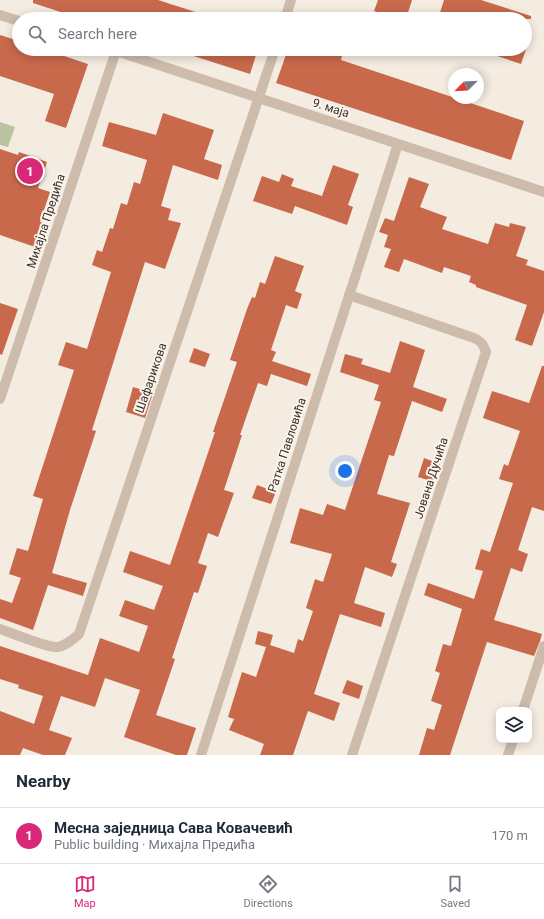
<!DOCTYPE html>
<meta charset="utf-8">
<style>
:root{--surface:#fff;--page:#f6f6f7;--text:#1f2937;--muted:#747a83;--line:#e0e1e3;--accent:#db2777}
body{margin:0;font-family:Roboto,sans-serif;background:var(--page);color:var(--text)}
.controls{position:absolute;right:12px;bottom:12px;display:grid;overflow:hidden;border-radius:8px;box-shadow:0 2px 10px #0003}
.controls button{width:36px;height:36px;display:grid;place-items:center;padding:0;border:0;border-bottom:1px solid var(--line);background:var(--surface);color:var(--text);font:20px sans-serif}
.compass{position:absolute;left:448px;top:68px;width:36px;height:36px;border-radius:50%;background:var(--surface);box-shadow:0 2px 10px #0003;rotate:246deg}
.you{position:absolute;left:345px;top:471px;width:14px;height:14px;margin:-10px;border:3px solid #fff;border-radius:50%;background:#1a73e8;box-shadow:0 0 0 6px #1a73e833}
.badge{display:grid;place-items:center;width:26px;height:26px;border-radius:50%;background:var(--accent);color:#fff;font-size:13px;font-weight:700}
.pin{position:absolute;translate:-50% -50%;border:2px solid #fff;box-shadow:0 1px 4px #0006}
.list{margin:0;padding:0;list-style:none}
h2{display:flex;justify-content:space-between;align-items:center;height:52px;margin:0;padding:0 16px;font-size:17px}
h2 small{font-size:13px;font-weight:400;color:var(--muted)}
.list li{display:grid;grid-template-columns:26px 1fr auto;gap:12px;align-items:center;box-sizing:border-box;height:56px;padding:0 16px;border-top:1px solid var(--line)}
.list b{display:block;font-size:15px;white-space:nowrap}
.list p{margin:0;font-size:13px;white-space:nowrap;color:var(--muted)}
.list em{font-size:13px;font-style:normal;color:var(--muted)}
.icon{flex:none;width:22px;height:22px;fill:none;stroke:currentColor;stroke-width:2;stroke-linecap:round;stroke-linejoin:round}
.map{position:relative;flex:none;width:544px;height:755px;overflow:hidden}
.search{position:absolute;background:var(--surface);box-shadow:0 2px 10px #0003;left:12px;right:12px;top:12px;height:44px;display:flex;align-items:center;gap:10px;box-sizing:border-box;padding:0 14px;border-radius:22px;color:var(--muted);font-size:15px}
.sheet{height:108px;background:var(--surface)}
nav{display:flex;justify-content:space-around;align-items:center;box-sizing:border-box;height:56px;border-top:1px solid var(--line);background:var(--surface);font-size:11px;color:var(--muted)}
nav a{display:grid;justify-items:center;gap:2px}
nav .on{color:var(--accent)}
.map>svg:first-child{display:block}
.green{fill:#b8c4a0}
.building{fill:#c8694b}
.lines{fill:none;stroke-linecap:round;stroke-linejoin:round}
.minor{stroke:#cdbbac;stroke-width:10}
.labels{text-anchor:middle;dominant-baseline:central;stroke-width:4;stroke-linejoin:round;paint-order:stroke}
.street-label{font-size:12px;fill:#3b302b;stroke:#fbf5ee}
</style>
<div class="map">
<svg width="544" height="755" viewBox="0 0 544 755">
<rect width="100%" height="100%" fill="#f4ebe1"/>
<!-- green -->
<path class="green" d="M0,122L15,127L8,147L0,145Z"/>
<!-- building -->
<path class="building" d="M33,0H158L208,16L207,19H82L33,3Z
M378,0H412L406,19H399L374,11Z
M444,0H481L531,16V19H438Z
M0,35L19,41V49H43L88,64L66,128L45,121L54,94L0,76Z
M182,49H258L250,74L181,52Z
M288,49H344L341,60L524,121L511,160L276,83Z
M483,49H526L521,64L482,51Z
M163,113L214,130L204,159L222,165L218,180L173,165L161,206L171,209L168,220L181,223L165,269L145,262L92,430L96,431L70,510L52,573L87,583L83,596L48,585L33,630L0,618V599L12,603L21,578L9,574L17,548L28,551L43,499L33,496L74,370L58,365L66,342L87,349L111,272L92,265L97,250L102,252L110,228L113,229L121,203L127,205L134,182L140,184L147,160L102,146L109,122L156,135Z
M0,149L18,155L19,152L47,162L38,188L50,192L40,222L46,224L38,248L0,235Z
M333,165L359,174L348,205L353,207L347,225L295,206L292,214L253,201L262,176L279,182L282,174L294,179L291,186L322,196Z
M409,177L429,184L420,207L447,217L442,229L488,244L495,223L509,227L510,223L526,227L516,256L528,260L526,265L544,271V312L532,346L515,340L527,305L476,287V285L469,282L471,276L444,267L442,273L404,259L399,272L384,267L391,249L384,247L388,235L379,232L385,218L394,221Z
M275,256L304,266L295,291L302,294L297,309L286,305L271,350L276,352L272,361L311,374L307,386L271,374L267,386L258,383L240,435H242L224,490L234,493L218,537L208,533L198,563L207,566L198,593L194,592L172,658L175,659L156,715L196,728L187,755H176L124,737L140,690L105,678L95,707L61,696L49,730L72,738L65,755H43L23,748L20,755H0V711L34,724L43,696L18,688L19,685L0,679V646L88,675L100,638L139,652L148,626L119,616L125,600L154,610L163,586L123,572L130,551L170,565L215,432H213L237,362L230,360L247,309L252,297L255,298L260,282L265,284Z
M0,303L18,309L2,355L0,354Z
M400,341L425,350L413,387L447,399L442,412L412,401L394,456L389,455L377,494L410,503L391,562L397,564L392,577L365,567L354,603L385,613L381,627L340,614L314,694L340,703L334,721L308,711L293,755H260L264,744L229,730L234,719L228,717L242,672L256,677L266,647L255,644L258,631L273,635L270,645L294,653L298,639L303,641L313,611L306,608L315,579L323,582L332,554L290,543L300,508L323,515L327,504L345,510L381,402L374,400L379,385L340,372L345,354L363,359L361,364L390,373Z
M194,348L210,354L205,367L189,362Z
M542,366H544V511L532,507L518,550L528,554L522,572L511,568L494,620L542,634L540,641L534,656L487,642L450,755H419L427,728L434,730L442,705L431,701L440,673L435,671L443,644L451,646L462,609L424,595L428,583L474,599L483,571L475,569L481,549L490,552L513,483L499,479L504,464L508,466L520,431L483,418L492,391L529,403Z
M133,387L153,393L145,418L126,412Z
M424,458L440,464L434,482L418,477Z
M257,485L276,492L271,504L252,498Z
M347,680L363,686L359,699L342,693Z"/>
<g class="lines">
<!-- minor -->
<path class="minor" d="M0,15L19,21
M285,19L291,0
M110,49L544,192
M349,295L474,338C481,341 483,344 486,352L352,755
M0,399L116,51
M0,629C12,633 47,648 57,647C66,646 73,639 79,634L275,49
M523,710L544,646
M201,755L398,144
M508,755L513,740"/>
</g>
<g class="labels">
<!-- street labels -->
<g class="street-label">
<text transform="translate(331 108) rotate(18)">9. маја</text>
<text transform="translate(46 221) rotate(-72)">Михајла Предића</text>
<text transform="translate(151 378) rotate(-71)">Шафарикова</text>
<text transform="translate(287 445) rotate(-72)">Ратка Павловића</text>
<text transform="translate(431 478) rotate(-72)">Јована Дучића</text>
</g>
</g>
</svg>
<div class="controls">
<button><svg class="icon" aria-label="layers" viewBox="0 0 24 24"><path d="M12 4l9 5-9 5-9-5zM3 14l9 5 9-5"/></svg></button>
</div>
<svg class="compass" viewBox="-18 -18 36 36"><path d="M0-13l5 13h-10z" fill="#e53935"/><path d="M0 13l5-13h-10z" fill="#747a83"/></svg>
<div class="you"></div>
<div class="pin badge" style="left:30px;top:171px">1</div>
<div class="search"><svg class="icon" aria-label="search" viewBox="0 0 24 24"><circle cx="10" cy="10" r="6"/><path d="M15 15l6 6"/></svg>Search here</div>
</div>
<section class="sheet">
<h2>Nearby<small></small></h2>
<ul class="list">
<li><span class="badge">1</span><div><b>Месна заједница Сава Ковачевић</b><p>Public building · Михајла Предића</p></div><em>170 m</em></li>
</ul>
</section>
<nav>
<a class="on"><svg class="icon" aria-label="map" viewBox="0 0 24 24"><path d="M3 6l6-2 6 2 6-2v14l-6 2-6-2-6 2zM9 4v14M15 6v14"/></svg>Map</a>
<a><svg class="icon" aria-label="directions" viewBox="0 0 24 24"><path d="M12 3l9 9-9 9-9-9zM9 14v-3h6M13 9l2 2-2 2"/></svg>Directions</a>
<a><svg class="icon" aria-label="saved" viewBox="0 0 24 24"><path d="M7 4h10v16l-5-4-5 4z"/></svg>Saved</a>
</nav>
